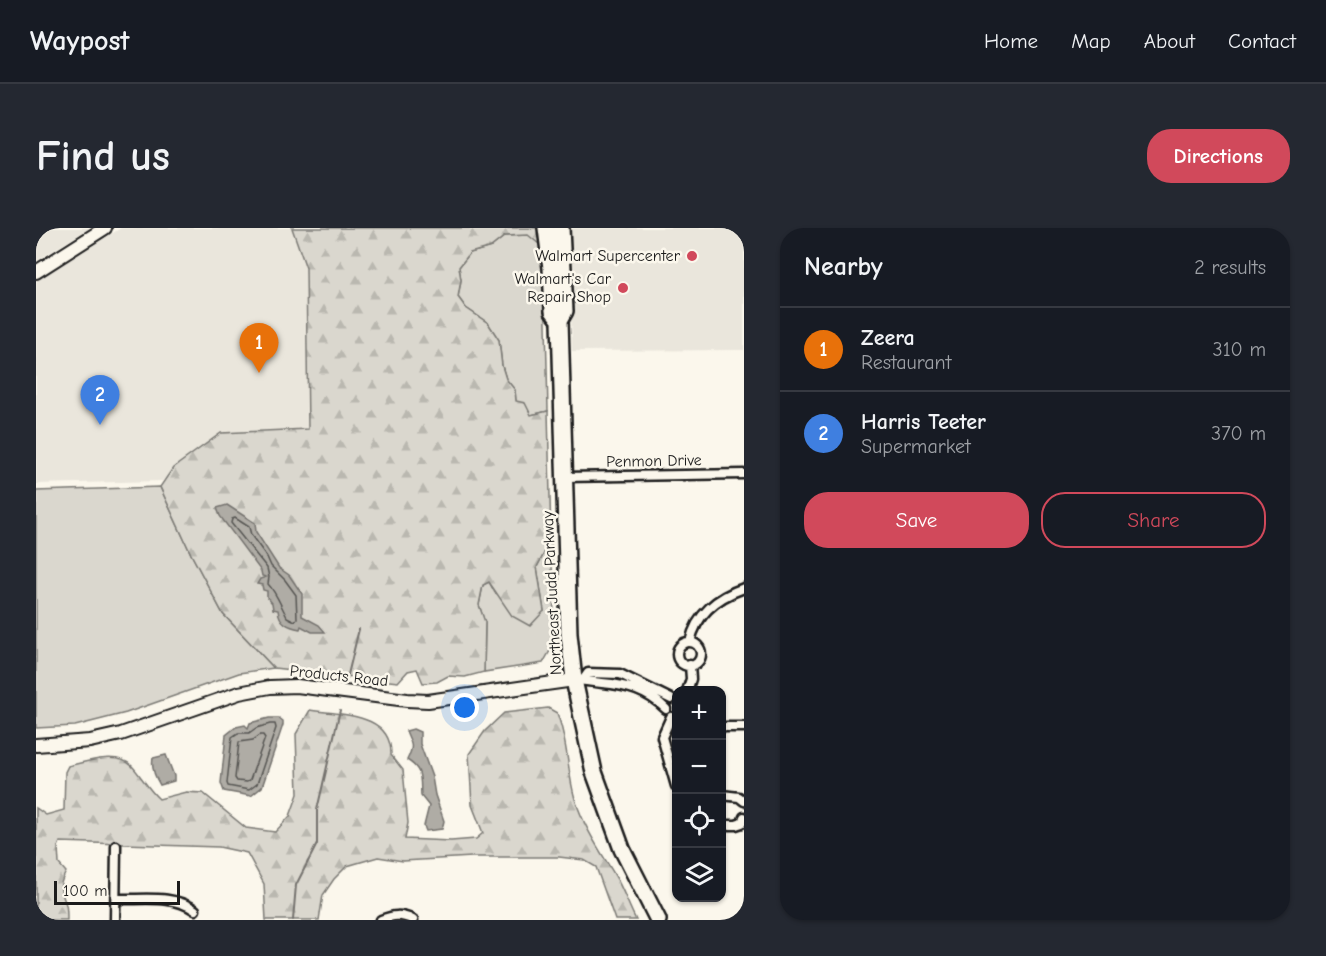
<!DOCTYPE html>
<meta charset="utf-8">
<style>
:root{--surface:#171b24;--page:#242831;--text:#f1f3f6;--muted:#9ea1a6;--line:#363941;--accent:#d1495b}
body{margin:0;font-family:"Comic Neue",sans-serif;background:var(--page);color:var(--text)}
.controls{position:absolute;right:18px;bottom:18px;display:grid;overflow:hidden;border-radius:12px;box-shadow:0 2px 4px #0004}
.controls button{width:54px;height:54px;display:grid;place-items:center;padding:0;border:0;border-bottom:2px solid var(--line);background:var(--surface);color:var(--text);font:30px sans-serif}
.scale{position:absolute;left:18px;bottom:15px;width:126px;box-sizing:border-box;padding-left:6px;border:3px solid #1c1c1c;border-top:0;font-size:16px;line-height:21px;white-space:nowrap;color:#1c1c1c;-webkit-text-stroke:4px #fbf7ec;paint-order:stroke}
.you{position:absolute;left:429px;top:480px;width:21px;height:21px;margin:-15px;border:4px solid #fff;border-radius:50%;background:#1a73e8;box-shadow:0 0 0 9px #1a73e833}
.badge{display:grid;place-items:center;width:39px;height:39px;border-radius:50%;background:var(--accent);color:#fff;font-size:20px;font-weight:700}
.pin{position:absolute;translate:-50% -50px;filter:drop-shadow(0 2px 3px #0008)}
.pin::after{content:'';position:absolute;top:32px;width:21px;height:18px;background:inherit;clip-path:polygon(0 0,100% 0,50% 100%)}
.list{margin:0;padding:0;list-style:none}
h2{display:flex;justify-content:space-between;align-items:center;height:78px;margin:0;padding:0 24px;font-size:26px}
h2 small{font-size:20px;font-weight:400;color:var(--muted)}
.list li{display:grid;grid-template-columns:39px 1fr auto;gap:18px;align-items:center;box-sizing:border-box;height:84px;padding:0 24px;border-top:2px solid var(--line)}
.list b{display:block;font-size:22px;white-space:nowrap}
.list p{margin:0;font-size:20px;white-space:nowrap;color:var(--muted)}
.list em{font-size:20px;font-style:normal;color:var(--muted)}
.actions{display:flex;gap:12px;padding:18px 24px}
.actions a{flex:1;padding:14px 0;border:2px solid var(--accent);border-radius:24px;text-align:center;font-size:21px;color:var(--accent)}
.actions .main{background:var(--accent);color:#fff}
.icon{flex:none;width:33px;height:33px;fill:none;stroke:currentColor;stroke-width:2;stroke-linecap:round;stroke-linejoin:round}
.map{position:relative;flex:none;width:708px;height:692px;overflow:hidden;border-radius:24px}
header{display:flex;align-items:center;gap:36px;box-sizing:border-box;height:84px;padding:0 30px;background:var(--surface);border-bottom:2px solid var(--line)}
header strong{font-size:28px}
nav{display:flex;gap:33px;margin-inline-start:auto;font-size:21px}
.intro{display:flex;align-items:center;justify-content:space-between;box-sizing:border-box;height:144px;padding:0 36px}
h1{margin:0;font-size:42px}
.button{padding:15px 27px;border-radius:24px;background:var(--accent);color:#fff;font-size:21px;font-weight:700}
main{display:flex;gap:36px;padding:0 36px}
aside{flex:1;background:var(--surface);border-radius:24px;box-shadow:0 2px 4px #0004}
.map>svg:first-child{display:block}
.built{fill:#eae6dc}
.green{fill:#dad7ce;stroke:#7b7a75;stroke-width:1.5}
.forest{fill:url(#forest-firs);stroke:#7b7a75;stroke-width:1.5}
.water{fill:#afaca5;stroke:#74726e;stroke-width:1.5}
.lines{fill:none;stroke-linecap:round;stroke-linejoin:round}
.shore{stroke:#575653;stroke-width:1.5}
.stream{stroke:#74726e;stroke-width:2}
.street-casing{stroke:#1c1c1c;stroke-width:13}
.secondary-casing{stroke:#1c1c1c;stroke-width:16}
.highway-casing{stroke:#1c1c1c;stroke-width:20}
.street{stroke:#fbf7ec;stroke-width:8}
.secondary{stroke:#fbf7ec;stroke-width:12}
.highway{stroke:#fbf7ec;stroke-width:15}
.poi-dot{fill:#d1495b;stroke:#fbf7ec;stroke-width:2}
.labels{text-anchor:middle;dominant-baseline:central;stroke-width:5;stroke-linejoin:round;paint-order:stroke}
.poi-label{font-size:16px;fill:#1c1c1c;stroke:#fbf7ec;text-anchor:end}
.street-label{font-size:16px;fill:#1c1c1c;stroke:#fbf7ec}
</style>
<header>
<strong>Waypost</strong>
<nav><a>Home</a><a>Map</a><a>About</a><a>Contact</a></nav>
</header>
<div class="intro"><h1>Find us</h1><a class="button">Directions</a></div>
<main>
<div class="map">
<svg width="708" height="692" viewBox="0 0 708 692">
<defs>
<pattern id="forest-firs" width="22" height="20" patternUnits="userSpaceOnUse" patternTransform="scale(1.5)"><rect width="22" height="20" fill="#dad7ce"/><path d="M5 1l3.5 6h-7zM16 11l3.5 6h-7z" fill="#bab8b0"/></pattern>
</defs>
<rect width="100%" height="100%" fill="#fbf7ec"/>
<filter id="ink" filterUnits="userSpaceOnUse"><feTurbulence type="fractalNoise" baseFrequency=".0167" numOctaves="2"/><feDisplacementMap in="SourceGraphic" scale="12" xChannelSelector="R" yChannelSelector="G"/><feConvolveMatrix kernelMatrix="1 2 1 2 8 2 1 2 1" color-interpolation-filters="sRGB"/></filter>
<g filter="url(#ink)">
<!-- built -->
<path class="built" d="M0,0H53L0,33Z
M85,0H256L270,40L272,201L185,205L126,253L0,256V53Z
M531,0H708V122L536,123L534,19Z"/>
<!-- green -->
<path class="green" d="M492,7L508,10L512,183L495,187L480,174L479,162L470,151L466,138L463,112L452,95L430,80L422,69L425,52L423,39L434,25L455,19L469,8Z
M124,259L155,326L187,386L238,440L203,445L90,485L39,498L0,500V263Z
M515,312L519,414L507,435L448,444L449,395L443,377L447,357L453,354L459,365L508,383L501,339Z"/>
<!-- forest -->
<path class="forest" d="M256,0H506L508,10L503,16L492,7L469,8L455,19L434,25L423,39L425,52L422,69L430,80L452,95L463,112L466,138L470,151L479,162L480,173L489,175L495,187L512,183L515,312L501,339L508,383L494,398L476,388L453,354L447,357L443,377L449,394L448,444L429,449L412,448L401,454L387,455L381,441L372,443L362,454L238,440L187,386L155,326L124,259L137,240L185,205L272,201L270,40Z
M512,480L521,485C532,513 531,543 539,571C548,599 563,621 578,646C587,660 592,677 600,692H579L560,639L548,632L523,629H436L367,633L342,629L311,638L298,651L287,667L283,692H230L228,656L211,625L183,619L24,614L22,619L23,636L30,644C21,660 25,661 30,677C31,681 31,687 31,692H0V580L10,587L28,582L29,544L32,538C49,534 81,523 96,538C106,549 112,561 123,571L150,564L167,565L210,600L239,604L254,588L262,566L260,506L274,482C306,487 356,485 355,527L367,542L372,595L369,611L415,613L440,611L447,605L436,577L433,526L449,503L468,485Z"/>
<!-- water -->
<path class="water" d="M191,277L219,295L220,304L243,340L253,347L266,366V388L283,397L289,404H276L265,398L264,401C253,399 243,395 242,382L237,381L236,375L231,369V363L227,362L226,357L221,356L224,351L230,349L226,348L225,343L184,288L181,280Z
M233,490H243L247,493V497L226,559L215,568L188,563L185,555L190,507L200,499L209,497L212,500L214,495Z
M377,501L384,504V516L396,549L399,567L408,593L406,601L390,603L388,598L393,578L385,568C384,550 387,542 371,532C378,518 376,517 370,503Z
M130,527L138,548V553L124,557C119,549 115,540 117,530Z"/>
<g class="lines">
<!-- shore -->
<path class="shore" d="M199,290L213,299L215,307L231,329L235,338L249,352L260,367L261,390L259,393L251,389C245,378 240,364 232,356L233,349L231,340L195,295L196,291Z
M234,496H239L240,500L221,556L213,562L192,558L191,555L196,509L202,505H213L220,500Z
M224,507H227L229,510L214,552L211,554L201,553L199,550L203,514L217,512Z"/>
<!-- stream -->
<path class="stream" d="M311,451L323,401
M257,692L260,657L281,616V582L304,482"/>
<defs>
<path id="street" d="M529,249L708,246
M654,414C660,386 682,369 708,360
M641 426a12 12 0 1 1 24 0a12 12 0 1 1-24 0Z
M538,452C548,452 556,454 566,455C591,457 612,463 630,481
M547,452L552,445L584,446L635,471
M651,463L655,451L654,437
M635,489L626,509L640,558
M686,499H708
M686,567L703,569L708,573
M686,597H700L706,595L708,589
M80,671C106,672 137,666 159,682
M79,692L80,618
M345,692C357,687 365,686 377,692"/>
<path id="secondary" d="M0,44L69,0
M0,517L54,513L85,506L203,465L234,459L261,458L371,472L392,473L538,452"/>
<path id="highway" d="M510,0L515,40L517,83L524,92
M525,0L529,83L524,92L533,406L538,452L558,544L586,621L622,692"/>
</defs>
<!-- street casing -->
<use href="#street" class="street-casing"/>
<!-- secondary casing -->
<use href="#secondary" class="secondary-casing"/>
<!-- highway casing -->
<use href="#highway" class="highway-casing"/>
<!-- street -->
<use href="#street" class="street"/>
<!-- secondary -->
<use href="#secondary" class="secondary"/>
<!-- highway -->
<use href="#highway" class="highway"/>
</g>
</g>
<!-- markers -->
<g class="poi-dot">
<circle cx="656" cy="28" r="6"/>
<circle cx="587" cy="60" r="6"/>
</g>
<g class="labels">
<!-- poi labels -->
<g class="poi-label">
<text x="644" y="28">Walmart Supercenter</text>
<text x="575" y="51">Walmart's Car<tspan x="575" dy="18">Repair Shop</tspan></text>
</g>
<!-- street labels -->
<g class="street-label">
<text transform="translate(618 233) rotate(-1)">Penmon Drive</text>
<text transform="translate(516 365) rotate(-93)">Northeast Judd Parkway</text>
<text transform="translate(303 448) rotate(6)">Products Road</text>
</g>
</g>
</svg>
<div class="controls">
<button>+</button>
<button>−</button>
<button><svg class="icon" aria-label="locate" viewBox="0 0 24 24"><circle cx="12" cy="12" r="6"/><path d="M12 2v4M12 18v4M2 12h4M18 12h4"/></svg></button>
<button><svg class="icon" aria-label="layers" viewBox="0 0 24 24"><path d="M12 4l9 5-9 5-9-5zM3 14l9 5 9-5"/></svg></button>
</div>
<div class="scale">100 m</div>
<div class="you"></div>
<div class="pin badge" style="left:223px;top:145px;background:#e8710a">1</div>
<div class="pin badge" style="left:64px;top:197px;background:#3f7fe0">2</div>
</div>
<aside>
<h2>Nearby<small>2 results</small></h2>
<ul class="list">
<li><span class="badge" style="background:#e8710a">1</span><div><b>Zeera</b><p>Restaurant</p></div><em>310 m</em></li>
<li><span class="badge" style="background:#3f7fe0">2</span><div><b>Harris Teeter</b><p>Supermarket</p></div><em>370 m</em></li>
</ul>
<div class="actions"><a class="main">Save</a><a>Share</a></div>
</aside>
</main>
